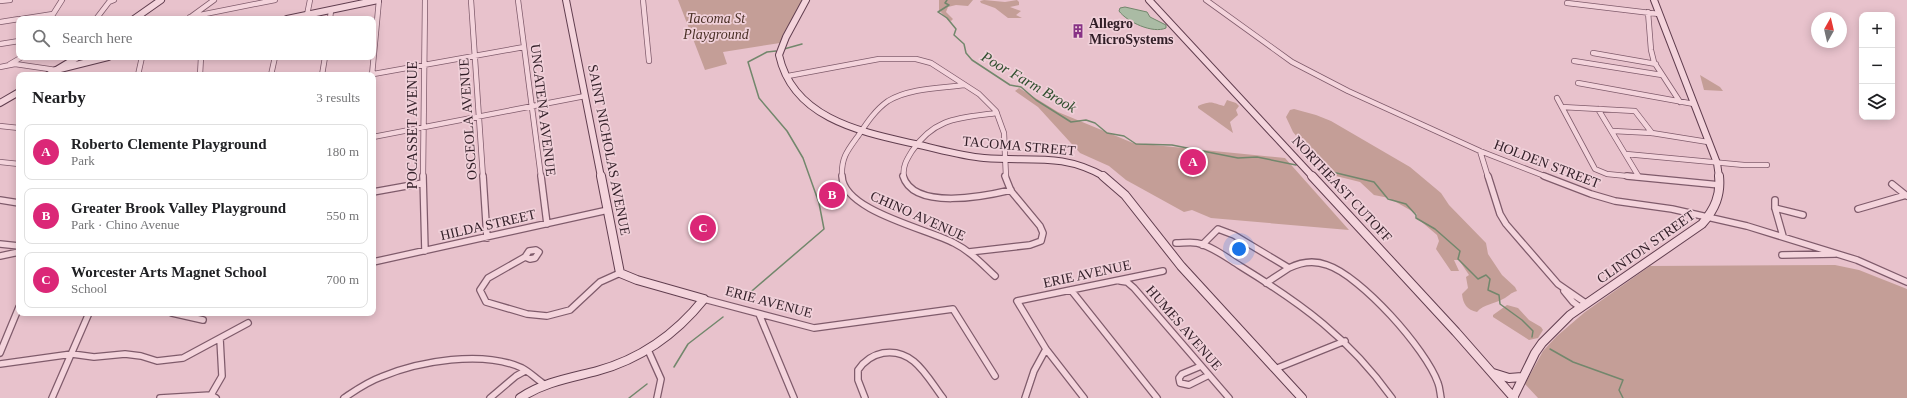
<!DOCTYPE html>
<meta charset="utf-8">
<style>
:root{--surface:#fff;--page:#f2f2f2;--text:#202124;--muted:#757577;--line:#e0e0e0;--accent:#db2777}
body{margin:0;font-family:"Times New Roman",serif;background:var(--page);color:var(--text)}
.controls{position:absolute;right:12px;top:12px;display:grid;overflow:hidden;border-radius:8px;box-shadow:0 2px 10px #0003}
.controls button{width:36px;height:36px;display:grid;place-items:center;padding:0;border:0;border-bottom:1px solid var(--line);background:var(--surface);color:var(--text);font:20px sans-serif}
.compass{position:absolute;left:1811px;top:12px;width:36px;height:36px;border-radius:50%;background:var(--surface);box-shadow:0 2px 10px #0003;rotate:8deg}
.you{position:absolute;left:1239px;top:249px;width:14px;height:14px;margin:-10px;border:3px solid #fff;border-radius:50%;background:#1a73e8;box-shadow:0 0 0 6px #1a73e833}
.badge{display:grid;place-items:center;width:26px;height:26px;border-radius:50%;background:var(--accent);color:#fff;font-size:13px;font-weight:700}
.pin{position:absolute;translate:-50% -50%;border:2px solid #fff;box-shadow:0 1px 4px #0006}
.list{margin:0;padding:0;list-style:none}
h2{display:flex;justify-content:space-between;align-items:center;height:52px;margin:0;padding:0 16px;font-size:17px}
h2 small{font-size:13px;font-weight:400;color:var(--muted)}
.list li{display:grid;grid-template-columns:26px 1fr auto;gap:12px;align-items:center;box-sizing:border-box;height:56px;margin:0 8px 8px;padding:0 8px;border:1px solid var(--line);border-radius:8px}
.list b{display:block;font-size:15px;white-space:nowrap}
.list p{margin:0;font-size:13px;white-space:nowrap;color:var(--muted)}
.list em{font-size:13px;font-style:normal;color:var(--muted)}
.icon{flex:none;width:22px;height:22px;fill:none;stroke:currentColor;stroke-width:2;stroke-linecap:round;stroke-linejoin:round}
.map{position:relative;flex:none;width:1907px;height:398px;overflow:hidden}
.search{position:absolute;background:var(--surface);box-shadow:0 2px 10px #0003;left:16px;top:16px;width:360px;height:44px;display:flex;align-items:center;gap:10px;box-sizing:border-box;padding:0 14px;border-radius:8px;color:var(--muted);font-size:15px}
.panel{position:absolute;background:var(--surface);box-shadow:0 2px 10px #0003;left:16px;top:72px;width:360px;height:244px;border-radius:8px}
.map>svg:first-child{display:block}
.green{fill:#c49e97}
.water{fill:#aabba4;stroke:#72876c}
.lines{fill:none;stroke-linecap:round;stroke-linejoin:round}
.stream{stroke:#72876c;stroke-width:1.5}
.street-far1-casing{stroke:#7f5b6b;stroke-width:6}
.street-casing{stroke:#7f5b6b;stroke-width:8}
.secondary-far1-casing{stroke:#613e4f;stroke-width:8}
.secondary-casing{stroke:#613e4f;stroke-width:10}
.street-far1{stroke:#f4d4dc;stroke-width:4.5}
.street{stroke:#f4d4dc;stroke-width:5.5}
.secondary-far1{stroke:#f4d4dc;stroke-width:6}
.secondary{stroke:#f4d4dc;stroke-width:8}
.labels{text-anchor:middle;dominant-baseline:central;stroke-width:3.5;stroke-linejoin:round;paint-order:stroke}
.park-label{font-size:14px;font-style:italic;fill:#4b3127;stroke:#f0d0d9}
.poi-label{font-size:14px;font-weight:bold;fill:#311e27;stroke:#f0d0d9;text-anchor:start}
.street-label{font-size:14px;fill:#311e27;stroke:#f0d0d9}
.water-label{font-size:15px;font-style:italic;fill:#304f2f;stroke:#f0d0d9}
</style>
<div class="map">
<svg width="1907" height="398" viewBox="0 0 1907 398">
<rect width="100%" height="100%" fill="#e8c2cc"/>
<!-- green -->
<path class="green" d="M678,0H802L780,43L723,52L727,64L705,70Z
M939,0H973L968,6L956,5L948,7L946,12L953,19L951,21L948,20L939,10Z
M984,0L1005,2L1017,0L1019,2V5L1010,7L1021,11L1016,15L1022,18H1008L995,8L981,3L980,1Z
M1700,75L1720,87L1723,91L1704,90Z
M1019,88L1058,112L1133,143L1285,158L1349,230L1211,218L1192,210L1184,212L1126,180L1109,166L1080,153L1038,107L1015,91Z
M1227,100L1236,103L1239,106L1236,110L1238,115L1230,122L1233,133L1198,108V106C1213,100 1211,103 1224,106Z
M1294,109L1316,115L1331,121L1410,167L1441,193L1449,205L1486,243L1488,254L1502,275L1515,287L1517,291C1510,293 1509,296 1503,299C1494,304 1484,304 1477,312C1467,310 1463,304 1462,294L1468,288L1466,277L1469,275L1459,260H1454L1459,271H1451L1436,249L1439,241L1437,235L1417,218V214L1389,198L1374,195L1360,182L1332,175L1313,156L1293,132L1286,117L1290,110Z
M1835,265L1859,270L1907,289V398H1538L1525,384L1543,351L1557,336L1585,312L1650,266Z
M1507,305L1518,308L1529,320L1541,327L1543,330L1538,338L1529,340L1493,317V315Z"/>
<!-- water -->
<path class="water" d="M1125,7L1147,12L1150,17L1166,25V28C1153,34 1127,22 1119,11L1120,8Z"/>
<g class="lines">
<!-- stream -->
<path class="stream" d="M947,0L945,3L949,5L938,12L947,18L956,29L954,35L964,44L966,53L972,60L1010,85L1021,87L1036,100L1071,122L1086,120L1095,123L1107,133L1124,136L1136,144L1172,145L1238,158L1257,157L1296,165
M784,49L802,44
M1324,170L1374,182L1388,199L1406,204L1416,215V218L1435,229L1460,251L1458,259L1478,279L1486,275L1490,279L1488,290L1499,295L1500,304L1522,320L1533,331L1532,337
M746,296L824,229L819,203L803,158L787,131L759,98L748,62L767,52L776,51
M1550,349L1573,362L1623,380L1619,390L1623,398
M674,367L688,344L723,317
M629,398L647,384"/>
<defs>
<path id="street-far1" d="M471,0L483,177
M518,0L541,177
M643,0L649,61
M1206,0L1292,62L1348,91L1480,151L1547,177
M0,1L10,0
M1567,3L1659,14
M1648,12L1651,50L1654,62L1680,102
M307,15L310,0
M192,16L214,0
M190,17L275,0
M21,19L53,14
M50,19L62,0
M96,19L109,2L114,0
M330,19L331,10
M0,22L19,19
M0,44L19,41
M1593,53L1656,64
M1574,61L1662,75
M10,64L22,57
M0,67L15,64L56,70
M138,75L142,57
M200,75L201,57
M271,75L275,57
M322,75L325,57
M368,75L524,47
M372,75L379,0
M788,76L879,59H916L931,63L979,94L996,111L1004,133L1006,177
M1578,83L1694,104
M1557,98L1595,169L1607,174L1637,177
M1562,107L1635,111L1652,133
M1598,109L1639,177
M0,126L19,128
M1613,131L1652,133L1708,142
M373,137L585,96
M1480,151L1488,177
M1626,154L1744,165H1767
M0,162L19,164
M423,177L425,0
M842,177C841,158 847,151 858,136C866,124 875,110 888,101C909,88 941,88 965,85
M904,177C902,167 907,159 912,151C935,117 960,118 997,113"/>
<path id="street" d="M423,176L425,251
M483,176L487,238
M541,176L547,224
M842,176C843,211 928,229 954,243C970,251 982,264 995,276
M903,176C914,211 986,196 1011,190
M1488,176L1500,214L1506,224L1558,284L1587,304
M1544,176L1591,194L1615,201L1672,209L1747,226L1857,260L1907,282
M1627,176L1720,185
M1892,184L1907,196
M373,192L423,183
M0,200L19,203
M1775,200V208L1783,236
M1775,208L1803,215
M1858,209L1906,195
M1176,243C1183,243 1191,242 1197,243C1212,246 1227,258 1240,266C1302,304 1349,338 1392,398
M0,244L19,246
M1202,245L1218,229L1234,235L1289,268C1301,262 1314,260 1327,265C1361,276 1426,349 1438,383C1440,388 1440,393 1441,398
M536,250L539,252L535,258L530,259L525,257L529,251Z
M969,252L1030,245L1041,241L1043,233L1040,226L1011,191L1005,176
M1782,255L1835,254
M0,256L19,252
M525,257L488,278L480,290L486,302L527,314L547,316L570,310L600,282L620,273
M373,262L608,210
M1120,281L1127,282L1134,288L1229,398
M1266,283L1289,268
M1071,290L1157,398
M1564,291L1573,302L1581,308
M704,299L814,328L953,309L995,376
M172,313L203,320
M759,314L794,398
M648,350L661,379L657,398
M0,353L19,307
M0,364L72,354L94,357L125,354L141,356L157,361L183,358L248,323
M1201,366L1182,374L1179,378L1180,383L1189,385L1209,375
M1275,369L1345,341
M52,398L89,313
M160,398L211,395
M216,398L211,395L222,376L220,339
M344,398C356,390 367,382 381,377C419,361 483,350 522,368C530,372 536,379 544,384
M490,398L516,376L525,371
M865,398L858,380V370C864,361 873,355 883,353C914,348 927,377 943,398
M1025,398L1034,371L1046,349
M1084,398L1046,349L1017,301L1163,271"/>
<path id="secondary-far1" d="M566,0L601,177
M806,0L786,37L779,55C793,119 862,132 915,144C938,149 961,156 984,158C1030,162 1062,152 1105,177
M1149,0L1313,177
M1654,0L1717,163L1719,177
M134,19L161,0
M287,19L378,0
M56,70L108,57
M48,75L78,57
M0,103L19,92"/>
<path id="secondary" d="M1103,176L1125,195L1181,266L1302,398
M1312,176L1456,332L1514,398
M1493,373L1509,378L1522,377
M520,398C544,382 570,378 597,371C641,359 676,334 704,299L637,280L620,273L601,176
M1513,398L1535,353L1542,343L1570,315L1702,224C1715,209 1721,195 1719,176"/>
</defs>
<!-- street-far1 casing -->
<use href="#street-far1" class="street-far1-casing"/>
<!-- street casing -->
<use href="#street" class="street-casing"/>
<!-- secondary-far1 casing -->
<use href="#secondary-far1" class="secondary-far1-casing"/>
<!-- secondary casing -->
<use href="#secondary" class="secondary-casing"/>
<!-- street-far1 -->
<use href="#street-far1" class="street-far1"/>
<!-- street -->
<use href="#street" class="street"/>
<!-- secondary-far1 -->
<use href="#secondary-far1" class="secondary-far1"/>
<!-- secondary -->
<use href="#secondary" class="secondary"/>
</g>
<!-- icons -->
<defs>
<symbol id="building-bare" viewBox="-9 -9 18 18"><path d="M-4-6H4V6H1V3H-1V6H-4ZM-2.5-4.3h1.7v1.8h-1.7ZM.8-4.3h1.7v1.8H.8ZM-2.5-1h1.7V.8h-1.7ZM.8-1h1.7V.8H.8Z" fill="#873285" stroke="#f0d0d9" stroke-width="2.5" paint-order="stroke"/></symbol>
</defs>
<g fill-rule="evenodd">
<use href="#building-bare" x="1068" y="21" width="20" height="20"/>
</g>
<g class="labels">
<!-- park labels -->
<g class="park-label">
<text x="716" y="18">Tacoma St<tspan x="716" dy="16">Playground</tspan></text>
</g>
<!-- poi labels -->
<g class="poi-label">
<text x="1089" y="23">Allegro<tspan x="1089" dy="16">MicroSystems</tspan></text>
</g>
<!-- street labels -->
<g class="street-label">
<text transform="translate(543 110) rotate(83)">UNCATENA AVENUE</text>
<text transform="translate(468 119) rotate(-94)">OSCEOLA AVENUE</text>
<text transform="translate(412 125) rotate(-90)">POCASSET AVENUE</text>
<text transform="translate(1019 146) rotate(5)">TACOMA STREET</text>
<text transform="translate(609 150) rotate(79)">SAINT NICHOLAS AVENUE</text>
<text transform="translate(1547 164) rotate(21)">HOLDEN STREET</text>
<text transform="translate(1342 189) rotate(47)">NORTHEAST CUTOFF</text>
<text transform="translate(918 216) rotate(24)">CHINO AVENUE</text>
<text transform="translate(488 225) rotate(-13)">HILDA STREET</text>
<text transform="translate(1646 247) rotate(-35)">CLINTON STREET</text>
<text transform="translate(1087 274) rotate(-12)">ERIE AVENUE</text>
<text transform="translate(769 302) rotate(15)">ERIE AVENUE</text>
<text transform="translate(1184 328) rotate(49)">HUMES AVENUE</text>
</g>
<!-- water labels -->
<g class="water-label">
<text transform="translate(1029 82) rotate(30)">Poor Farm Brook</text>
</g>
</g>
</svg>
<div class="controls">
<button>+</button>
<button>−</button>
<button><svg class="icon" aria-label="layers" viewBox="0 0 24 24"><path d="M12 4l9 5-9 5-9-5zM3 14l9 5 9-5"/></svg></button>
</div>
<svg class="compass" viewBox="-18 -18 36 36"><path d="M0-13l5 13h-10z" fill="#e53935"/><path d="M0 13l5-13h-10z" fill="#757577"/></svg>
<div class="you"></div>
<div class="pin badge" style="left:1193px;top:162px">A</div>
<div class="pin badge" style="left:832px;top:195px">B</div>
<div class="pin badge" style="left:703px;top:228px">C</div>
<div class="search"><svg class="icon" aria-label="search" viewBox="0 0 24 24"><circle cx="10" cy="10" r="6"/><path d="M15 15l6 6"/></svg>Search here</div>
<section class="panel">
<h2>Nearby<small>3 results</small></h2>
<ul class="list">
<li><span class="badge">A</span><div><b>Roberto Clemente Playground</b><p>Park</p></div><em>180 m</em></li>
<li><span class="badge">B</span><div><b>Greater Brook Valley Playground</b><p>Park · Chino Avenue</p></div><em>550 m</em></li>
<li><span class="badge">C</span><div><b>Worcester Arts Magnet School</b><p>School</p></div><em>700 m</em></li>
</ul>
</section>
</div>
